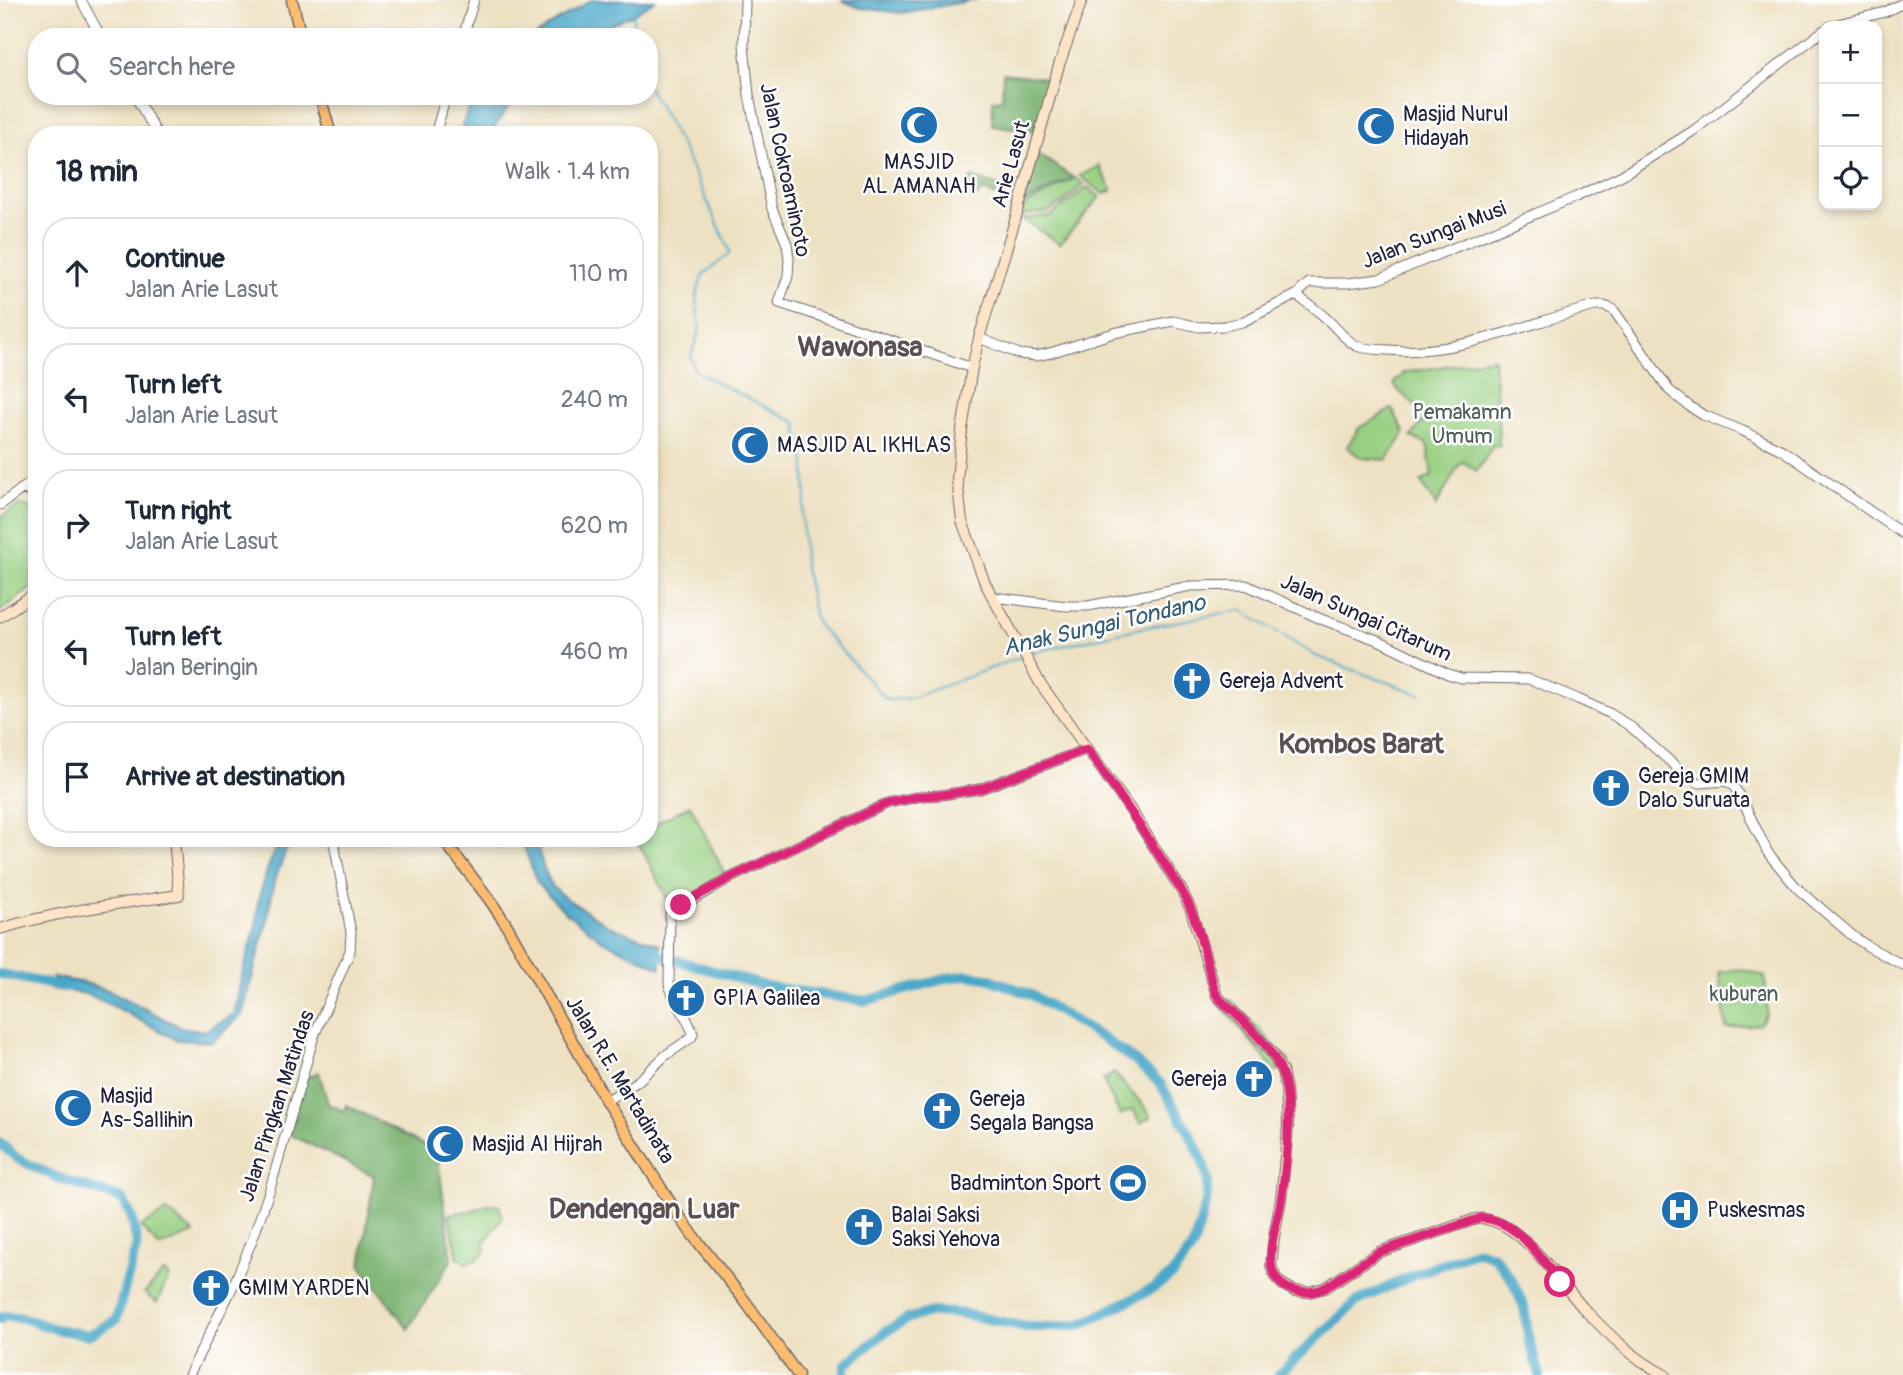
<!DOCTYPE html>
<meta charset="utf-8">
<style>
:root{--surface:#fff;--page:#f6f6f7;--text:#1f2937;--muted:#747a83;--line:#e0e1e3}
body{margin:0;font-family:Pangolin,sans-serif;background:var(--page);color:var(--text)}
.controls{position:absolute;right:21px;top:21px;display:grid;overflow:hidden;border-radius:14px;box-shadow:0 4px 10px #0003}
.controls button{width:63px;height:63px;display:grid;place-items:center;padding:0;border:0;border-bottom:2px solid var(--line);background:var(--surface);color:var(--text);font:35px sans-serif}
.stop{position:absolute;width:21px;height:21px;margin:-16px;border:5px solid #db2777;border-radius:50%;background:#fff}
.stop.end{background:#db2777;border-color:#fff;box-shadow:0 2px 7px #0008}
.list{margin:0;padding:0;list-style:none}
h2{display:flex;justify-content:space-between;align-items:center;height:91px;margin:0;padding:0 28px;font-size:30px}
h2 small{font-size:23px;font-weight:400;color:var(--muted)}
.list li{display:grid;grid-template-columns:46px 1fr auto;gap:21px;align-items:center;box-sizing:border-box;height:112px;margin:0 14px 14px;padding:0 14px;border:2px solid var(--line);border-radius:28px}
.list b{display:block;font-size:26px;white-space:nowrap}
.list p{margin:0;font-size:23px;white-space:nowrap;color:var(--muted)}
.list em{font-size:23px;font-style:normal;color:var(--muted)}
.icon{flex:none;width:38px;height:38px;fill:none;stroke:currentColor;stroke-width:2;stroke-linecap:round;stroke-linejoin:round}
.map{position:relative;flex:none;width:1903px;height:1375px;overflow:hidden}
.search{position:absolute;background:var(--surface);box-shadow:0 4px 10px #0003;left:28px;top:28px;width:630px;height:77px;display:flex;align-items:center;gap:18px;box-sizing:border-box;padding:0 24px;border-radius:28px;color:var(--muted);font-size:26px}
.panel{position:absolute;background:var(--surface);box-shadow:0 4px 10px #0003;left:28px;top:126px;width:630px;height:721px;border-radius:28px}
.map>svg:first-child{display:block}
.green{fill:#98cf82;stroke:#5d785e;stroke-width:2}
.forest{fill:#7ab270;stroke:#4e6a56;stroke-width:2}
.water{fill:#48a7c7;stroke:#356481;stroke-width:2}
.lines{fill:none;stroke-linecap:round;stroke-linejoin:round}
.stream{stroke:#48a7c7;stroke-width:2}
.river{stroke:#48a7c7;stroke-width:10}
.tertiary-casing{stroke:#69656a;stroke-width:11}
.secondary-casing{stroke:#69656a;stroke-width:12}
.trunk-casing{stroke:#69656a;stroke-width:13}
.tertiary{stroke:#fff;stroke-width:9}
.secondary{stroke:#fee4c6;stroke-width:10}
.trunk{stroke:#fdbc70;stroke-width:10}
.route{stroke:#db2777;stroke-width:9}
.labels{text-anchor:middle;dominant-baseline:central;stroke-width:5;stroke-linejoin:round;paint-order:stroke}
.poi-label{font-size:21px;fill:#22223b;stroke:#fff;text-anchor:start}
.street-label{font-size:21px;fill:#22223b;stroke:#fff}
.park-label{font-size:21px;fill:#4b5f54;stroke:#fff}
.water-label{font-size:23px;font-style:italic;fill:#335e7a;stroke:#fff}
.district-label{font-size:28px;font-weight:bold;fill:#5b4f51;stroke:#fff}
</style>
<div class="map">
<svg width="1903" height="1375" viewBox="0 0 1903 1375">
<rect width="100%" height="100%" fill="#fff"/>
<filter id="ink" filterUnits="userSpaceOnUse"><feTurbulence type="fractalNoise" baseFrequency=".0143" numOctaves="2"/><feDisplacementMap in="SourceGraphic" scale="14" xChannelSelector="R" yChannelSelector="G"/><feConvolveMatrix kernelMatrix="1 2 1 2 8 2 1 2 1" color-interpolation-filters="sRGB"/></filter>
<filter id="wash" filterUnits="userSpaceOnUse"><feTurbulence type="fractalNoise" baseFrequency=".00686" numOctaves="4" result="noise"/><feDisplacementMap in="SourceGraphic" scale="28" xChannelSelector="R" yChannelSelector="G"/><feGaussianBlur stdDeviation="1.57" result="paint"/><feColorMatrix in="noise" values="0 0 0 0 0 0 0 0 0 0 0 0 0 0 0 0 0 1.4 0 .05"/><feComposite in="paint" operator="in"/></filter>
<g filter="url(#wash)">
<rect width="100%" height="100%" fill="#eee1c2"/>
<!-- green -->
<path class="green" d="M1099,166L1112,190L1104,194L1080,176Z
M1075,178L1084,184L1062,203L1048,212L1019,215L1022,207Z
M1087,187L1100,197L1060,244L1022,219L1050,216Z
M1494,358L1499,434L1498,439L1500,446H1493L1477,471L1463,462L1459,465L1436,506L1421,482L1432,476L1427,444L1411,437L1427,416L1398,390L1394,384L1396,380L1402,377L1403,373Z
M1392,409L1405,433L1387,460L1361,458L1347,447L1359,428Z
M19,505L37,509V584L0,611V518Z
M690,805L727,878L672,908L636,838H649V827Z
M1740,969L1765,976L1767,1012L1760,1024L1726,1028L1719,972Z
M1231,1000L1289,1061L1276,1072L1218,1002Z
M1114,1073L1145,1107L1151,1117L1140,1123L1133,1109L1120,1115L1103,1080Z
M492,1204L499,1205L503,1217L484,1243L486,1251L476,1260L467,1263L458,1258L449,1214L470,1211Z
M167,1211L194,1233L159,1247L141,1227Z
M164,1272L169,1276L157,1303L144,1293Z"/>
<!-- forest -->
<path class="forest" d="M1003,73L1054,79L1037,132L992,125L993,100L1002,99Z
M1038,154L1074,178L1023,203Z
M971,177L1000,186L995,196L983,190L977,197L970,198L967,192Z
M319,1072L328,1104L344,1111L346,1105L437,1152L452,1259L408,1329L361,1266L374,1176L289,1134L301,1080Z"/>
<!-- water -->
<path class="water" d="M592,0H655L633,14L584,37H534L547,27Z
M841,0H977L901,13L860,8Z
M477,96H516L489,135H459L468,109Z
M280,838H291L274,882L267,922L242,1015L212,1042L177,1040L117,1008L87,994L51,989L57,985L53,977L85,983L111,991L180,1027L205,1031L234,1014L241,979L257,921L258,902L267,870Z
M521,838H535L544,869L552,886L564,897L611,927L660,944L661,968L605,942L565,912L537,883Z"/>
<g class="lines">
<!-- stream -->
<path class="stream" d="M633,13L634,37
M649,88L683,149L730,251L728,255L702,276L696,299L700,328L691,356L692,362L694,369L704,376L796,422L805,462L806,498L802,515L804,564L815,619L818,625L887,700L911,698L1021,657
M1030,653L1136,629L1241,610L1316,656L1421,695"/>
<!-- river -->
<path class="river" d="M649,952L765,986L865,1001L948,978L967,975L987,978L1032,995L1107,1041L1135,1061L1160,1083L1189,1132L1202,1159L1208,1180L1206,1203L1193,1247L1172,1275L1154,1288L1082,1324L1055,1327H1026L959,1313L933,1312L909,1318L885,1332L845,1365V1375
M0,974L69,988
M0,1143L18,1159L58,1178L123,1199L132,1218L137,1244L116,1320L89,1335L55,1329L23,1318L4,1316L0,1319
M1278,1375L1356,1302L1416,1274L1477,1251L1494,1256L1512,1280L1524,1307L1529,1341L1540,1375"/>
</g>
</g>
<g filter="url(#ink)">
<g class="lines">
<defs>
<path id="tertiary" d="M81,0L101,37
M745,0L744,45L749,95L772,209L787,244L789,259L788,276L779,303L832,320L972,368
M1830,26L1885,12L1903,3
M463,37L474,0
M135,96L158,135
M435,135L446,96
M1296,295C1307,303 1319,311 1329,321C1338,330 1345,340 1357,346C1367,350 1378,349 1388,350C1460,356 1528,322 1596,306H1604L1612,309L1615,312L1669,390L1689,406L1703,415L1743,431L1782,450L1903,534
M979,338L1019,354L1036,356L1050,353L1114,333L1173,321L1199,327L1225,326L1242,322L1296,295L1309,283H1348L1379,279L1576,197L1622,175L1693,131L1824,30
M21,489L37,493
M0,505L37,478
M993,597L1066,606H1088L1191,586L1246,585L1321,619L1380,641L1448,674L1461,678L1529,679L1578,699L1611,714L1631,727L1690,779L1700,783L1726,781L1733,785L1743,802L1768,853L1797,888L1854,937L1869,947L1903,965
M606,1101L638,1081L666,1055L691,1038L693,1034C688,1016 674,1003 669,984L670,915L675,910L730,878L888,803L922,796L941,795L980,789L1087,749
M189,1375L234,1284L253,1238L270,1189L314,1036L350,951L351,932L333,838"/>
<path id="secondary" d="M1082,0L1059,65L1016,217L979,338L972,368L962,430L957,479L962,521L985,583L1040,683L1132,812L1182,891L1191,910L1217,996L1248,1026L1272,1053L1282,1071L1286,1089L1288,1126L1281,1199L1274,1237L1271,1266L1276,1278L1282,1284L1294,1291L1309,1292L1325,1288L1379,1252L1476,1219C1518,1215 1559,1282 1585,1310C1609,1335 1634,1359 1665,1375
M0,617L37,592
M0,929C58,911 119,904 179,895L174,838"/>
<path id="trunk" d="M292,0L301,37
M320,96L331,135
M442,838L489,899L506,924L606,1101L675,1210L695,1238L745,1301L798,1375"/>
</defs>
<!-- tertiary casing -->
<use href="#tertiary" class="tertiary-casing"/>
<!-- secondary casing -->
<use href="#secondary" class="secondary-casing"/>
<!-- trunk casing -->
<use href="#trunk" class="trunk-casing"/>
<!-- tertiary -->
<use href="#tertiary" class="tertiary"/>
<!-- secondary -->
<use href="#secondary" class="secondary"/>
<!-- trunk -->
<use href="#trunk" class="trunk"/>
</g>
</g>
<g class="lines" filter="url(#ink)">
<!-- route -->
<path class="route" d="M681,905L730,878L888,803L922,796L941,795L980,789L1087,749C1113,786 1138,822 1162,860C1172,876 1184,892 1191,910C1200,931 1205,955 1211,977C1213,983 1214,992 1218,997C1223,1003 1231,1009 1237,1015C1258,1035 1282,1059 1286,1089C1291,1122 1286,1168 1281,1201C1278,1220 1267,1250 1272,1269C1279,1293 1306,1296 1325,1288L1379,1252L1481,1218C1516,1219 1540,1257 1560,1282"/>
</g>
<!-- icons -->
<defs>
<symbol id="mosque-disc" viewBox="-11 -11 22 22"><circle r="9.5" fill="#1f6fb2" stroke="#fff"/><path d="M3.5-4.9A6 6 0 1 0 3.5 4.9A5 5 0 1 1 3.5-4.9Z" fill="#fff"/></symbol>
<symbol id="church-disc" viewBox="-11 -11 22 22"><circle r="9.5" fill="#1f6fb2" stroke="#fff"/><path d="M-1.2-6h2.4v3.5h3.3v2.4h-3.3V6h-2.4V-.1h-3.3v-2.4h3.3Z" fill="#fff"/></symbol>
<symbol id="stadium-disc" viewBox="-11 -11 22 22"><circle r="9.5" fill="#1f6fb2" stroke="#fff"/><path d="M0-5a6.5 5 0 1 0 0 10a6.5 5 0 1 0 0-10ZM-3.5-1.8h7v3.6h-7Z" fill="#fff"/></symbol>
<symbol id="hospital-disc" viewBox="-11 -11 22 22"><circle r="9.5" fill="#1f6fb2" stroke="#fff"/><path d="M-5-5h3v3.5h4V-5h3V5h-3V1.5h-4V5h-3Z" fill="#fff"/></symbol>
</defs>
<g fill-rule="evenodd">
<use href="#mosque-disc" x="897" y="103" width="44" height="44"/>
<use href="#mosque-disc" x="1354" y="104" width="44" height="44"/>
<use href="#mosque-disc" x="728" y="423" width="44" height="44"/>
<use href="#church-disc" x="1170" y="659" width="44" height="44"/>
<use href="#church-disc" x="1589" y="766" width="44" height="44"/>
<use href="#church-disc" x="664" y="976" width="44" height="44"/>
<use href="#church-disc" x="1232" y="1057" width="44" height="44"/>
<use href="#mosque-disc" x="51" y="1086" width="44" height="44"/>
<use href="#church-disc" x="920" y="1089" width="44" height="44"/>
<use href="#mosque-disc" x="423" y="1122" width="44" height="44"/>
<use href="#stadium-disc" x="1106" y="1161" width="44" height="44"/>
<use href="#hospital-disc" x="1658" y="1188" width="44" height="44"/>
<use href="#church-disc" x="842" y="1205" width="44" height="44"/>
<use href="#church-disc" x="189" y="1266" width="44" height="44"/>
</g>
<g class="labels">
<!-- poi labels -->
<g class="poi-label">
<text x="1403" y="114">Masjid Nurul<tspan x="1403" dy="24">Hidayah</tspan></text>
<text x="919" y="162" text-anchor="middle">MASJID<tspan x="919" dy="24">AL AMANAH</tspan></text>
<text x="777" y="445">MASJID AL IKHLAS</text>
<text x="1219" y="681">Gereja Advent</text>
<text x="1638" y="776">Gereja GMIM<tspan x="1638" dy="24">Dalo Suruata</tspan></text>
<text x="713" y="998">GPIA Galilea</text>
<text x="1227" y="1079" text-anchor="end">Gereja</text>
<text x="100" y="1096">Masjid<tspan x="100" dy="24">As-Sallihin</tspan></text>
<text x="969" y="1099">Gereja<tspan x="969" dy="24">Segala Bangsa</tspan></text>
<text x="472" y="1144">Masjid Al Hijrah</text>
<text x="1101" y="1183" text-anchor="end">Badminton Sport</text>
<text x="1707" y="1210">Puskesmas</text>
<text x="891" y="1215">Balai Saksi<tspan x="891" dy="24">Saksi Yehova</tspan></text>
<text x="238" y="1288">GMIM YARDEN</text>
</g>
<!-- street labels -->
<g class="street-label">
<text transform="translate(1011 164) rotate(-74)">Arie Lasut</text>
<text transform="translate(785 170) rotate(78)">Jalan Cokroaminoto</text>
<text transform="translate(1434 235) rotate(-21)">Jalan Sungai Musi</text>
<text transform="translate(1366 618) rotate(24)">Jalan Sungai Citarum</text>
<text transform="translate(620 1080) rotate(59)">Jalan R.E. Martadinata</text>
<text transform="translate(277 1106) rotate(-72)">Jalan Pingkan Matindas</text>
</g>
<!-- park labels -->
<g class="park-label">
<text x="1462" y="412">Pemakamn<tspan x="1462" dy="24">Umum</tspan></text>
<text x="1744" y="994">kuburan</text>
</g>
<!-- water labels -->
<g class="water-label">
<text transform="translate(1104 625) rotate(-13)">Anak Sungai Tondano</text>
</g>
<!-- district labels -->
<g class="district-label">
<text x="860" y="347">Wawonasa</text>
<text x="1361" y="744">Kombos Barat</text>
<text x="644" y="1209">Dendengan Luar</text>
</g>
</g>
</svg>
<div class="controls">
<button>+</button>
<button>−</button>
<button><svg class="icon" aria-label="locate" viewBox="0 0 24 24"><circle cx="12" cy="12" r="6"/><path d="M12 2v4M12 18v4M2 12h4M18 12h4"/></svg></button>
</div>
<div class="stop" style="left:1560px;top:1282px"></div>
<div class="stop end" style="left:681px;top:905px"></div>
<div class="search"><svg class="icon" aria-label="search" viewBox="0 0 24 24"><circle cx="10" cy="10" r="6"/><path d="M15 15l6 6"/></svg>Search here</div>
<section class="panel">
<h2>18 min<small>Walk · 1.4 km</small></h2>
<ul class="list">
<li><svg class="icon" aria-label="ahead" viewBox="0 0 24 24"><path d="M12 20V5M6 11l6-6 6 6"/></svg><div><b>Continue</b><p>Jalan Arie Lasut</p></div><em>110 m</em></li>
<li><svg class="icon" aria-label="left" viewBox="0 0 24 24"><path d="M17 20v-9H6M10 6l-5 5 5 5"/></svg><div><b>Turn left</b><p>Jalan Arie Lasut</p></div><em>240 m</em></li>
<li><svg class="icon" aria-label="right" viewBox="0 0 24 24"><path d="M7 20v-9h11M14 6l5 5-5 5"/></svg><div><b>Turn right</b><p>Jalan Arie Lasut</p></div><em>620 m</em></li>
<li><svg class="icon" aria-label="left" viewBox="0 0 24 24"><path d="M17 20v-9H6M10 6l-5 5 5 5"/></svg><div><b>Turn left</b><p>Jalan Beringin</p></div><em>460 m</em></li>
<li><svg class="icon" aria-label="arrive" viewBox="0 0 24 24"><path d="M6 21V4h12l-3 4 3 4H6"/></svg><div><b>Arrive at destination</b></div></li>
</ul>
</section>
</div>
